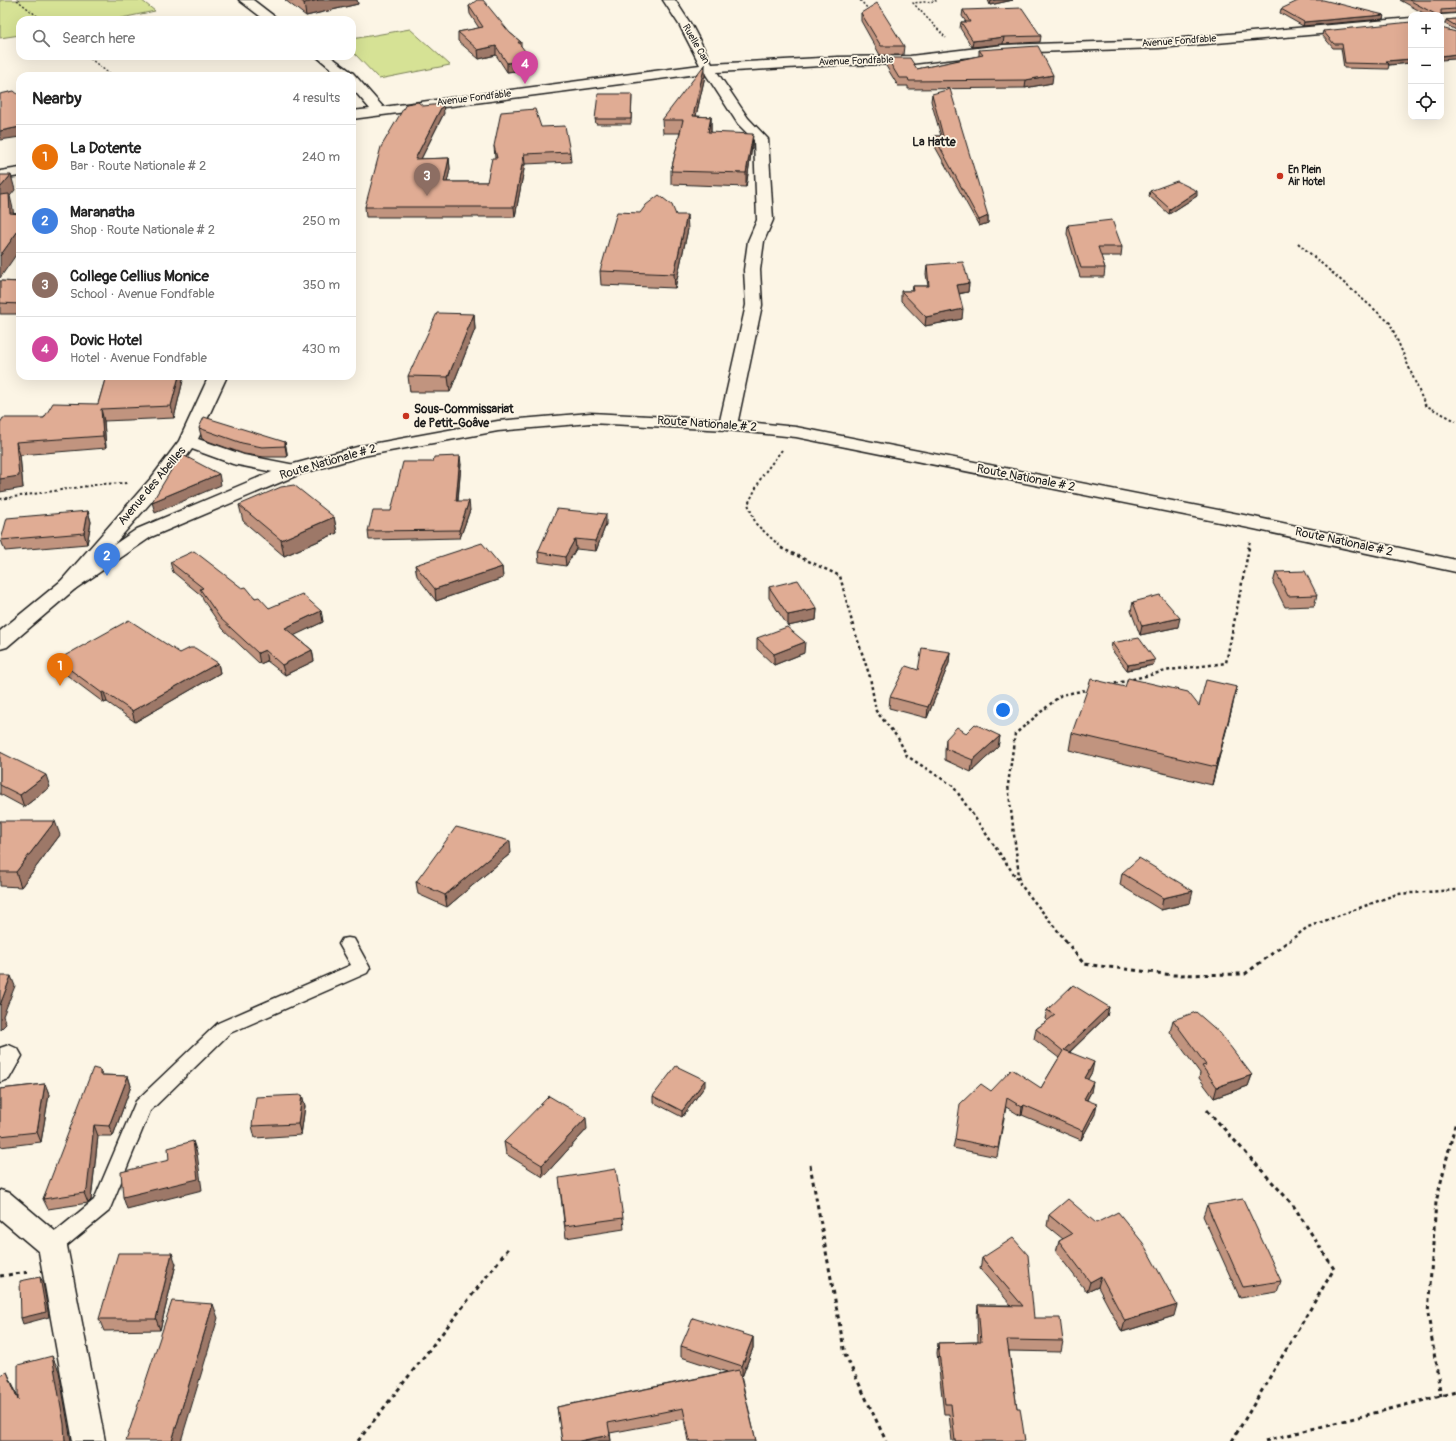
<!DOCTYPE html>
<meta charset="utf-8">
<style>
:root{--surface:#fff;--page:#f2f2f2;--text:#222;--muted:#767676;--line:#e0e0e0;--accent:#c8321e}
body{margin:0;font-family:Pangolin,sans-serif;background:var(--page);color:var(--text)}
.controls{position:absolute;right:12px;top:12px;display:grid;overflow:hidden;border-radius:8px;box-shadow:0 4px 16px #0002}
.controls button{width:36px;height:36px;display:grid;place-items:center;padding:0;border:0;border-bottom:1px solid var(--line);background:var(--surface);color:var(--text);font:20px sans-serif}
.you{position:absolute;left:1003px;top:710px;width:14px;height:14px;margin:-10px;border:3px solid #fff;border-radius:50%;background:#1a73e8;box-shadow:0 0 0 6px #1a73e833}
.badge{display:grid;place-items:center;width:26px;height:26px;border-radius:50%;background:var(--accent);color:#fff;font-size:13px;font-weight:700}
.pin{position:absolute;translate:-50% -33px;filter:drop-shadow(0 1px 2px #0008)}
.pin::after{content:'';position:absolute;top:21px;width:14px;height:12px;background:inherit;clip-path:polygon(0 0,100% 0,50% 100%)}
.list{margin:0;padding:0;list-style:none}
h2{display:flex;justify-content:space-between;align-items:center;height:52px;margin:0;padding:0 16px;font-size:17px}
h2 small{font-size:13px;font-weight:400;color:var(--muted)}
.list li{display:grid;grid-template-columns:26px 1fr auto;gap:12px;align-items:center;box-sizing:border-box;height:64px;padding:0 16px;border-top:1px solid var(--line)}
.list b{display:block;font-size:15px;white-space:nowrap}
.list p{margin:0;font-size:13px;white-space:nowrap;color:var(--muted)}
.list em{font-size:13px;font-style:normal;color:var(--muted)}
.icon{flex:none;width:22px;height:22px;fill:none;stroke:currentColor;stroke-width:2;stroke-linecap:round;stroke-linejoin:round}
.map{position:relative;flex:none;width:1456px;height:1441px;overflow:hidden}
.search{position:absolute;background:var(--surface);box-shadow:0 4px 16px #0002;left:16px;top:16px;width:340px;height:44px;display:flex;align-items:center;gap:10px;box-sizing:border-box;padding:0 14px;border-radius:12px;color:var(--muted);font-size:15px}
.panel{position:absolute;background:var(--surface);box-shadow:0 4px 16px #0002;left:16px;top:72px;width:340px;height:308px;border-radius:12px}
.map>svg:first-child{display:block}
.green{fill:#d6e295;stroke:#797f58}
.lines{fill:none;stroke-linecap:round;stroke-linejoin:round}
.lane-casing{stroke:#1c1c1c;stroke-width:3}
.street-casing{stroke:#1c1c1c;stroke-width:3}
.secondary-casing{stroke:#1c1c1c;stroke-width:3}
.primary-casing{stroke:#1c1c1c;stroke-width:3}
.path-far3{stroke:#1c1c1c;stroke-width:1.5;stroke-dasharray:2 2;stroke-linecap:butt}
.path-far2{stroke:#1c1c1c;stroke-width:2;stroke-dasharray:2.5 2.5;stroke-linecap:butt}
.path-far1{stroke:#1c1c1c;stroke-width:2.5;stroke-dasharray:3 3;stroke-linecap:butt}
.path{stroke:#1c1c1c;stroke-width:3;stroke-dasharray:4 4;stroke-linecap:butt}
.lane{fill:#fcf5e5;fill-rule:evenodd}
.street{fill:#fcf5e5;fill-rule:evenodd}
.secondary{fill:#fcf5e5;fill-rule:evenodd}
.primary{fill:#fcf5e5;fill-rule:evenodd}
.wall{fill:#c1947f;stroke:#1c1c1c}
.shaded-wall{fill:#9d7868;stroke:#1c1c1c}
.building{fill:#e0ac94;stroke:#1c1c1c}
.poi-dot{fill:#c8321e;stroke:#fcf5e5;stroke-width:1.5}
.labels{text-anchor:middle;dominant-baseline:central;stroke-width:3.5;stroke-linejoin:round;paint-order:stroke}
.far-street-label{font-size:10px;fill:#1c1c1c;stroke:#fcf5e5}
.far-poi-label{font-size:10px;font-weight:bold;fill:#1c1c1c;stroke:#fcf5e5;text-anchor:start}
.far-quarter-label{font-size:12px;font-weight:bold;fill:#1c1c1c;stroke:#fcf5e5}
.poi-label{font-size:12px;font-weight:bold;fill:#1c1c1c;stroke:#fcf5e5;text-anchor:start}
.street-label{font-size:12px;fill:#1c1c1c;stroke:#fcf5e5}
</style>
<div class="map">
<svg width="1456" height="1441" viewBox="0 0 1456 1441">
<rect width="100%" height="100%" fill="#fcf5e5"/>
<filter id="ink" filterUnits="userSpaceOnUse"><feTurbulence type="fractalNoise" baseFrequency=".025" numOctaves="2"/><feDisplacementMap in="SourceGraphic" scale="8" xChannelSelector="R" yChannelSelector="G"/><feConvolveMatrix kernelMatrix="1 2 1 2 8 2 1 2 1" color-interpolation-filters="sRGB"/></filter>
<g filter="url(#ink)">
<!-- green -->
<path class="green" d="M0,0H141L155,11L112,20H20V35L0,38Z
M410,29L450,65L379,79L352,51V39Z"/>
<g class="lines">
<defs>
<path id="lane" d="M348,938L354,939L370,968L367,973L230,1033L150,1111L109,1211L59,1252L52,1255L45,1252L42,1246L45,1240L94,1200L136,1101L218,1023L351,965L339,944L342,939Z"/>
<path id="street" d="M239,0H253L279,20H265Z
M663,0H675L692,26L712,64L838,57L910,56L1003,45L1159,40L1411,18V26L1159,48L1003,53L910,64L838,65L717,72L748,118L768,139L773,220L764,241L760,270L762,305L737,425L734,429L728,430L722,429L719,425L746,305L744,270L748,241L757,220L754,140L738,124L705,73L352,119V111L370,109L352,88V76H340L316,56H330L353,73L383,107L700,65L680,26Z
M1456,14V22L1441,23V15Z
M9,1045L18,1049L22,1056L9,1079L0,1082V1048Z
M0,1190L10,1193L62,1237L67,1246L105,1441H73L39,1252L0,1219Z"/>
<path id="secondary" d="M20,168V176L0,179V171Z
M209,376H227L198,439L244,455L300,466L302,470L300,474L293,476L233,464L192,449L166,485L75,589L68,591L61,589L58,585L61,581L152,477L179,441Z"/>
<path id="primary" d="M590,413L728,420L796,427L1254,517L1456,560V572L1254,529L796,437L728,430L590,423L498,431L363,456L300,474L151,537L75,589L7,647L0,649V631L61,581L137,529L286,466L361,446L498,421Z"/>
</defs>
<!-- lane casing -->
<use href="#lane" class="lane-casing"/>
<!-- street casing -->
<use href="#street" class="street-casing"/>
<!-- secondary casing -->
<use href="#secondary" class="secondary-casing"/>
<!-- primary casing -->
<use href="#primary" class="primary-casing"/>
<!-- path-far3 -->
<path class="path-far3" d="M17,0L42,20
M860,0L869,10
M935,0L936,1L913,3L946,38
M87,56L112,76"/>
<!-- path-far2 -->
<path class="path-far2" d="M1298,243L1390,323L1425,405L1456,421
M782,450L762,476L748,504L756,524L783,549
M0,499L101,484L128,483
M1248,549L1250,541"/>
<!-- path-far1 -->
<path class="path-far1" d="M781,548L840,576L853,626L870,677L876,711L898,738L907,756L953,786L1020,883
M1109,685L1170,670L1226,663L1249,548
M1066,941L1020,884L1008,785L1015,734L1061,695L1091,689
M1289,941L1308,927L1397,894L1456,890"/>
<!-- path -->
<path class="path" d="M1065,940L1084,964L1173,975L1245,974L1290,940
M1207,1110L1293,1205L1334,1269L1232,1441
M810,1165L845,1354L886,1441
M0,1276L29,1272
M1441,1397L1428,1314L1436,1202L1456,1121
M358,1441L508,1249
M1265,1441L1456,1392"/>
<!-- lane -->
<use href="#lane" class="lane"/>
<!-- street -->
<use href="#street" class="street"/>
<!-- secondary -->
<use href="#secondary" class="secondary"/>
<!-- primary -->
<use href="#primary" class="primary"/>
</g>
<!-- wall -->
<path class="wall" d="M285,0H357L358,4L306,16Z
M988,0H1013L990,5Z
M1400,0H1456V13L1441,14V15H1427Z
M469,6L510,33L521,42V46L533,69L507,72L496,55L479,59L458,41V32L479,28L470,14Z
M1281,9L1384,15L1383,19L1303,26L1280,13Z
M963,10L1041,36L1040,42L1003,44L972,47L960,28L961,22H966L962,16Z
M861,13L904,46L903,55H880L861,21Z
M1456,19V30L1445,24L1446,20Z
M1323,31L1411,63L1389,65L1388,69L1344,68L1341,48H1333L1322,35Z
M979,50L1052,83L1025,88L908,89V86H898L886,66L887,58L917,69L979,56Z
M705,76L696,116L711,117V132L752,147L746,187L671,184V171L680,133H663L662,120Z
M632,94L631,124H596L595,119Z
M932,94L988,216V223L979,226L933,143L934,136H941L931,101Z
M423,106L444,113L421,159L449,158L450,169L447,182H487L495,158L494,146L541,127L570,152L571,162L525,164L515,217H366L365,207Z
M1150,191L1197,196L1169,214L1149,196Z
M676,215L688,229L675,288L601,285L600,271Z
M1068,225L1122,247L1121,256H1101L1105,268L1104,277H1080L1067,234Z
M927,265L969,283L968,292L959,294L962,319L925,326L901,301V291H912L913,286H928L926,274Z
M0,281L20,282V314H0Z
M474,314L475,329L450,392H410L408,376Z
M106,376H184L174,418L104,421L106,448L20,455L23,488L0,423L44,418L98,404Z
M199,428L285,442L287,453V457H264L244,454L202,439Z
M461,464L458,501L470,510L460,538L369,540L368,531L391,511Z
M239,505L334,517L337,533L284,556L243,521Z
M88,511L91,522L87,544L5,551L1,540Z
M606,524L596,551L576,549L566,566L539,562L538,552Z
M170,562L242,588L269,608L321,611L323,622L294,635L312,650L314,661L285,675L267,661L260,664L223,629L203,600L202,596L173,572Z
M415,565L502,567L503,578L436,601L417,576Z
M1276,572L1317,595L1314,606L1285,607L1273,583Z
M769,587L817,609L816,620L788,626L769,598Z
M1133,602L1178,627L1140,635L1131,611Z
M757,638L804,653L774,665L757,649Z
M1112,643L1155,660L1153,665L1127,670L1111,649Z
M950,652L949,663L927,718L889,708L890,697Z
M180,653L218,663L220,673L135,722L107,702L104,703L60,670L57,660Z
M1233,704L1212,785L1069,750L1072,733L1199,706Z
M966,733L1000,736L998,747L971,772L945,760V750L946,739Z
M0,752L50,787L24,807L0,794Z
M0,821L60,835L21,887L0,886Z
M511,853L447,907L418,894L416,882Z
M1122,873L1190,903L1161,910L1120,885Z
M1109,1007L1107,1016L1070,1052L1092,1072L1087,1080L1091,1092L1087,1100L1095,1114L1081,1140L1022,1115L1021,1116L1006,1107L997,1157L953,1148L955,1139L991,1091L1041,1088L1059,1058L1034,1039L1036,1029L1047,1021L1045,1019L1047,1010Z
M1173,1020L1252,1075L1248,1086L1214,1098L1199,1078L1200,1073L1170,1032Z
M100,1070L102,1075L128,1076L131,1086L113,1136H98L91,1200L88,1203L48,1209L43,1199Z
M45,1084L49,1094L41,1142L0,1147V1089Z
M705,1086L682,1117L653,1102V1096Z
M302,1095L305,1106L301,1135L255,1138L252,1126Z
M587,1129L543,1177L506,1154L504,1142Z
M560,1189L623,1218L624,1229L566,1238Z
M1207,1205L1281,1281L1277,1292L1240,1298L1203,1216Z
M1049,1215L1174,1316L1122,1332L1098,1287L1087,1292L1056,1252L1059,1241L1063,1239L1047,1226Z
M982,1258L1034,1318L1063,1341L1061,1352L1009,1351L1017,1408L1025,1441H952L949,1414H944L937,1353L938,1343L978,1342L977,1316L978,1305H1011L980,1269Z
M176,1264L160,1330L104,1331L99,1319Z
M753,1337V1348L742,1377L741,1376L756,1441H688L684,1419L610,1433L611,1441H562L557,1407L727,1372L681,1357V1346Z"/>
<!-- shaded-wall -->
<path class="shaded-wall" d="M318,0H357L358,4L306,16L304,3Z
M996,0H1013L990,5L991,1Z
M1384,15L1383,19L1303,26L1304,22Z
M1004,37L1003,44L972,47L973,41Z
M496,46V55L479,59L478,50Z
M1456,54V59L1441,60V56Z
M1411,59V63L1388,65L1389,64L1386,61Z
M532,60L533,69L507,72V63Z
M705,64V76L693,129V116Z
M1053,75L1052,83L1025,88L1026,80Z
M443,104L444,113L416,169L415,159Z
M711,117V130L709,145L708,132Z
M20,127V137L0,140V131Z
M753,134L752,147L746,187V173Z
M524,154L525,164L515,217L514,207Z
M449,158L450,169L445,192L444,182Z
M11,175L15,190L10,196L13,209L15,228L0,208V188Z
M1197,191V196L1169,214L1170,209Z
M687,215L688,229L675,288L674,274Z
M988,216V223L979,226V220Z
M20,228V249L0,278V256Z
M969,283L968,292L956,294L957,285Z
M963,309L962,319L925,326L926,317Z
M474,314L475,329L450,392L448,377Z
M179,376H184L174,418L171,406Z
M101,409L104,421L106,448L103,436Z
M16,442L20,455L23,488L0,492V479Z
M285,442L287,453V457L285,446Z
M460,456L461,464L457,509L456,501Z
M219,474L221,485L155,513L152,502Z
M469,501L470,510L460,538L459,530Z
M88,511L91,522L87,544L84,533Z
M606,514V524L596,551L595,541Z
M334,517L337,533L284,556L281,540Z
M575,539L576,549L566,566L565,557Z
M502,567L503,578L436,601L435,589Z
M817,609L816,620L788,626V615Z
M321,611L323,622L287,639L285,628Z
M1180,618L1178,627L1140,635L1142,626Z
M805,642L804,653L774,665V654Z
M265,650L267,661L260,664L258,653Z
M312,650L314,661L285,675L282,665Z
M950,652L949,663L927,718L928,707Z
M1155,660L1153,665L1127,670L1128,665Z
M218,663L220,673L135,722L132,711Z
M1237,687L1233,704L1212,785L1216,767Z
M104,692L107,702L104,703L102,693Z
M1000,736L998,747L971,772L973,760Z
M46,775L50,787L24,807L20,795Z
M55,821L60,835L21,887L16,872Z
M510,841L511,853L447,907L445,895Z
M1193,891L1190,903L1161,910L1163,898Z
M11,976L15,986L3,1016L6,1024L0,1030V1005Z
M1109,1007L1107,1016L1062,1059L1064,1050Z
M1094,1062L1092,1072L1083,1088L1085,1078Z
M1252,1075L1248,1086L1214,1098L1217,1087Z
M128,1076L131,1086L113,1136L109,1126Z
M705,1080V1086L682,1117V1111Z
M1093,1082L1091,1092L1082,1108L1084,1099Z
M45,1084L49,1094L41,1142L37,1132Z
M302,1095L305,1106L301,1135L298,1124Z
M1097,1104L1095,1114L1081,1140L1083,1131Z
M1024,1105L1022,1115L1021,1116L1022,1107Z
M586,1118L587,1129L543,1177L542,1165Z
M94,1125L98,1136L91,1200L88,1203L84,1193Z
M193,1141L197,1153L202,1190L127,1209L123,1197Z
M172,1253L176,1264L160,1330L156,1319Z
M1101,1276L1098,1287L1087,1292L1090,1282Z
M40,1277L43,1282L49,1317L23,1324L21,1318Z
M213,1304L218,1318L181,1441H172Z
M1177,1305L1174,1316L1122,1332L1125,1321Z
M753,1337V1348L742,1377V1366Z
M52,1356L59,1371L71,1441H65Z
M7,1372L14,1387L25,1415L18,1400Z
M610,1435L611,1441H579Z"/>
<!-- building -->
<path class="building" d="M300,0H318L304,3Z
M477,0H483L510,33L521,42H518L532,60L507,63L496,46L478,50L458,32L483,27L469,6Z
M1300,0H1323L1384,15L1304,22L1281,9Z
M1409,0H1456V9L1441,10V15H1437Z
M877,3L904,46H881L861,13Z
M1022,8L1041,36L1004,37L973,41L961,22H970L963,10Z
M1456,19V26L1446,20Z
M1411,22V59L1386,61L1389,64L1345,63L1342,44H1334L1323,31Z
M1441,28L1456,32V54L1441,56Z
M1038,46L1053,75L1026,80L909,81L908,78H899L887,58H910L917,69L983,55L979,50Z
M705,64L693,116L711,117L708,132L753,134L746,173L671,171L683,120H662Z
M950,89L988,216L979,220L934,136H943L932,94Z
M14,91L20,96V127L0,131V94Z
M598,94H632L631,119H595Z
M418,102L423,106L443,104L415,159L449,158L444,182H487L492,158H497L494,146L501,112L535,109L541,127L565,126L570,152L524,154L514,207H365L381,147L406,104Z
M0,175H11L0,188Z
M1177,181L1197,191L1170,209L1150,191Z
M9,194L10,213L20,214V228L0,256V195Z
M659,195L672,205L676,215H687L674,274L600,271L617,212L640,213L646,205Z
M1112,220L1122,247H1098L1105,268H1081L1068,225Z
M963,262L969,283L957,285L963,309L926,317L901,291H914L913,286H929L927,265Z
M0,281L20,282V304L0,303Z
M437,313L474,314L448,377L408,376Z
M106,376H179L171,406L101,409L103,436L16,442L19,476L0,479V423L3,418H44L53,403L98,404Z
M204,417L285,442V446L262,447L242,443L199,428Z
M181,454L219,474L152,502Z
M460,456L456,501H469L459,530L368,531L373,511H391L403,462H433L434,457Z
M294,485L334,517L281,540L239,505L281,487Z
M557,509L606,514L595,541L575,539L565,557L538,552Z
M88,511L84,533L1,540L7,518Z
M482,543L502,567L435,589L415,565Z
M194,551L242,588L246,587L255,598L259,597L269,608L302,594L321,611L285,628L312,650L282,665L265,650L258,653L220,618L200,589L203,588L170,562Z
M1305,571L1317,595L1288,596L1276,572Z
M798,580L817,609L788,615L769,587Z
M1160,595L1180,618L1142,626L1133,602Z
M129,620L180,653L190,648H195L218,663L132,711L104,692L102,693L57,660Z
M787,627L805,642L774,654L757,638Z
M1139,638L1155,660L1128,665L1112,643Z
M922,648L950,652L928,707L890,697L906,666L918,670Z
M1128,678L1188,692L1199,706L1206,680L1237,687L1216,767L1072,733L1091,679L1125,687Z
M975,724L1000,736L973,760L946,749V739L957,727L966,733Z
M0,752L46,775L20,795L0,785Z
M0,821H55L16,872H0Z
M456,827L510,841L445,895L416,882Z
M1139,858L1193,891L1163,898L1122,873Z
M0,976H11L0,1005Z
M1073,985L1109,1007L1064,1050L1094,1062L1085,1078L1093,1082L1084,1099L1097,1104L1083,1131L1024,1105L1022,1107L1007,1098L998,1148L955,1139L960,1104L981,1084L991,1091L1012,1069L1041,1088L1063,1051L1036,1029L1055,1015L1047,1010Z
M1196,1012L1220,1033L1252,1075L1217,1087L1202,1066L1206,1065L1173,1020Z
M676,1066L705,1080L682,1111L653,1096Z
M93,1068L100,1070V1075L128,1076L109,1126L94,1125L87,1190L84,1193L43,1199Z
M45,1084L37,1132L0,1136V1089Z
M302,1095L298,1124L252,1126L256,1097Z
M549,1096L586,1118L542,1165L504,1142Z
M193,1141L198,1179L123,1197L121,1172L169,1160L168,1148Z
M616,1169L623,1218L565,1226L559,1178Z
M1068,1199L1096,1223L1118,1212L1143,1243L1177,1305L1125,1321L1101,1276L1090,1282L1059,1241L1072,1234L1049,1215Z
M1243,1199L1281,1281L1243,1287L1207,1205Z
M1013,1238L1028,1255L1034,1318H1060L1063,1341L1007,1340L1017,1408H1020L1025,1441H955L951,1404H945L938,1343L981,1342L978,1305L1023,1306L982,1258Z
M118,1253H172L156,1319H99Z
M40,1277L46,1312L21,1318L20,1281Z
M172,1301L213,1304L172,1441H126Z
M693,1318L753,1337L742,1366L681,1346Z
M52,1356L64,1424L65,1441H0V1375L7,1372L18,1400V1365Z
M739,1370L756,1441H690L683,1408L608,1423L610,1435L579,1441H562L557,1407Z"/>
</g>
<!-- markers -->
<g class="poi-dot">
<circle cx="1280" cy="176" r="4"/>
<circle cx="406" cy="416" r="4"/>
</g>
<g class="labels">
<!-- far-street labels -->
<g class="far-street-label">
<text transform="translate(1179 41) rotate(-4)">Avenue Fondfable</text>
<text transform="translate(696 44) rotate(60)">Ruelle Can</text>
<text transform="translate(856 61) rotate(-2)">Avenue Fondfable</text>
<text transform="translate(474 98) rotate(-7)">Avenue Fondfable</text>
</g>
<!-- far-poi labels -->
<g class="far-poi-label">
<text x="1288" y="170">En Plein<tspan x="1288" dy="12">Air Hotel</tspan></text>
</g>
<!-- far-quarter labels -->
<g class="far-quarter-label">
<text x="934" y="142">La Hatte</text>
</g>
<!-- poi labels -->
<g class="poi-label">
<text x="414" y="409">Sous-Commissariat<tspan x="414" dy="14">de Petit-Goâve</tspan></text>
</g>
<!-- street labels -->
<g class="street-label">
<text transform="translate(707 424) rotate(4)">Route Nationale # 2</text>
<text transform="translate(328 462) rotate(-16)">Route Nationale # 2</text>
<text transform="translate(1026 478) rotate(11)">Route Nationale # 2</text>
<text transform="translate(152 486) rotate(-50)">Avenue des Abeilles</text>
<text transform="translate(1344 542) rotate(12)">Route Nationale # 2</text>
</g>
</g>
</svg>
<div class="controls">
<button>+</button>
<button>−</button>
<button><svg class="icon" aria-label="locate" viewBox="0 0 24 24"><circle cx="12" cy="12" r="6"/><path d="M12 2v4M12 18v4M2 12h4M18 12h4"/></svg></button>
</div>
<div class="you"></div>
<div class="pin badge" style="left:60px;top:686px;background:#e8710a">1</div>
<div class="pin badge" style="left:107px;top:576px;background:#3f7fe0">2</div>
<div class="pin badge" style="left:427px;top:196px;background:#8d6e63">3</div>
<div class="pin badge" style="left:525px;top:84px;background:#d1479c">4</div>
<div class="search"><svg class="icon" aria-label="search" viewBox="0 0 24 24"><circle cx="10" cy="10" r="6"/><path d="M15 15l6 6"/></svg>Search here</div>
<section class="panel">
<h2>Nearby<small>4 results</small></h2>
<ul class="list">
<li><span class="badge" style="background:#e8710a">1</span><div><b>La Dotente</b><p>Bar · Route Nationale # 2</p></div><em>240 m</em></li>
<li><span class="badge" style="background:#3f7fe0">2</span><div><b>Maranatha</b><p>Shop · Route Nationale # 2</p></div><em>250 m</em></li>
<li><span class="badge" style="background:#8d6e63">3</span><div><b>College Cellius Monice</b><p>School · Avenue Fondfable</p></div><em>350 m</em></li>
<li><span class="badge" style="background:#d1479c">4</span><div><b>Dovic Hotel</b><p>Hotel · Avenue Fondfable</p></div><em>430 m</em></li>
</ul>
</section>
</div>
